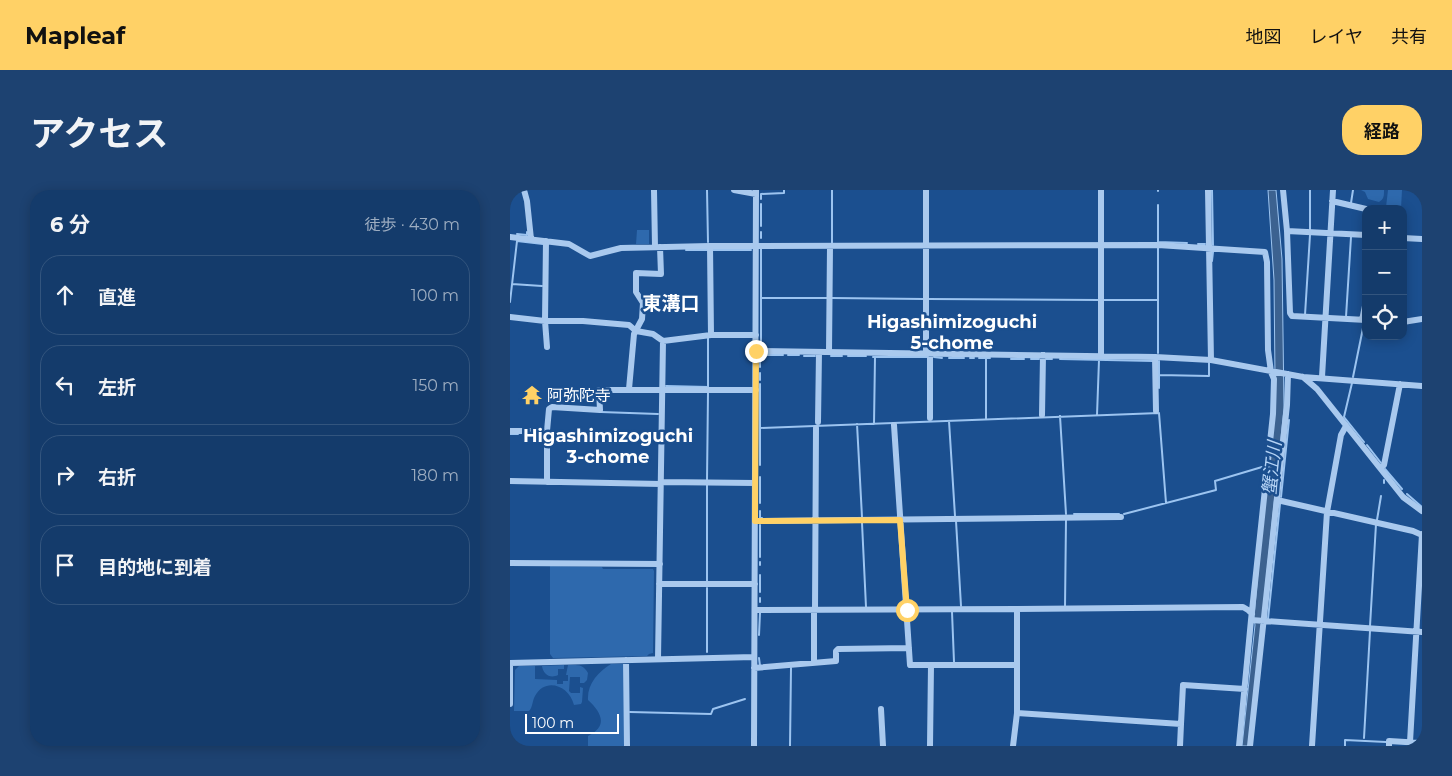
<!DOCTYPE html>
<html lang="ja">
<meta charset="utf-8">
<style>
:root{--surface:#143b6b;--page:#1d4271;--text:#f1f3f6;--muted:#9dadc1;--line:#33557e;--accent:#ffd166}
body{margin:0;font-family:Montserrat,"Noto Sans JP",sans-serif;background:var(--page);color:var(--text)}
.controls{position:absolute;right:15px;top:15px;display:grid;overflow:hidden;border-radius:10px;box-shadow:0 2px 12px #0003}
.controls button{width:45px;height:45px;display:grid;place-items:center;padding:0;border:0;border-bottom:1px solid var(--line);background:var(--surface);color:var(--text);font:25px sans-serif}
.scale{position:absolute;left:15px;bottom:12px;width:94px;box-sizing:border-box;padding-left:5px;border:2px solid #fff;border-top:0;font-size:14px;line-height:18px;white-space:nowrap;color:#fff;-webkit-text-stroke:4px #1b4f8f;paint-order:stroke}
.stop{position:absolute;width:15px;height:15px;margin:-11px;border:4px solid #ffd166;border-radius:50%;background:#fff}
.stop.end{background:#ffd166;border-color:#fff;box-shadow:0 1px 5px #0008}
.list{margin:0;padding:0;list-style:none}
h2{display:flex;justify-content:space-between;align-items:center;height:65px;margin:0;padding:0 20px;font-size:21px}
h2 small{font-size:16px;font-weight:400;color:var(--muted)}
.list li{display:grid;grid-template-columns:32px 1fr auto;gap:15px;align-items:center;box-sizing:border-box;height:80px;margin:0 10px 10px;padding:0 10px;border:1px solid var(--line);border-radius:20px}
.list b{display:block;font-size:19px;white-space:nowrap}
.list em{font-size:16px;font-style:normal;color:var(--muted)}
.icon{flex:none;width:28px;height:28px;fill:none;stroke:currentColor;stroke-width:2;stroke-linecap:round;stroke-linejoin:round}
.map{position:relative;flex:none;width:912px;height:556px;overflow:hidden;border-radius:20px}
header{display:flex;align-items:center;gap:30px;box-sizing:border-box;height:70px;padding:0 25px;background:var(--accent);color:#111}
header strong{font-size:24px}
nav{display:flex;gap:28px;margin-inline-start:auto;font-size:18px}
.intro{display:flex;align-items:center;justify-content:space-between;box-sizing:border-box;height:120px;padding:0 30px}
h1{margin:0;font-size:35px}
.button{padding:12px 22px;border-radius:20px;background:var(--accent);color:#111;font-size:18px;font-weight:700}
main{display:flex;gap:30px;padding:0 30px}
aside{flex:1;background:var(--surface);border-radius:20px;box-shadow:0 2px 12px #0003}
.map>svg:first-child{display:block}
.green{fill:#2e69ad}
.water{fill:#3c6290;stroke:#9cc4f0}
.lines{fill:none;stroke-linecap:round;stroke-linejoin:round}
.stream{stroke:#9cc4f0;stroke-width:2}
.minor{stroke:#a9c9ee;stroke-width:6}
.route{stroke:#ffd166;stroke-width:6}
.labels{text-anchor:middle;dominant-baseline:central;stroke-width:5;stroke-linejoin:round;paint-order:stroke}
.poi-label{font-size:16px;fill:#fff;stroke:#1b4f8f;text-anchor:start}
.neighbourhood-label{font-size:18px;font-weight:bold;fill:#fff;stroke:#1b4f8f}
.water-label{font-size:18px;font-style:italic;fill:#b5d3f5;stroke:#1b4f8f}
.quarter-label{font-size:19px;font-weight:bold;fill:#fff;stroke:#1b4f8f}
</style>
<header>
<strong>Mapleaf</strong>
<nav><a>地図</a><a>レイヤ</a><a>共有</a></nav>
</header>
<div class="intro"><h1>アクセス</h1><a class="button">経路</a></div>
<main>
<aside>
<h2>6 分<small>徒歩 · 430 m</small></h2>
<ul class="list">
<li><svg class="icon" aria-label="ahead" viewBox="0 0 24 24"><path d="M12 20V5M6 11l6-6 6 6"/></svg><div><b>直進</b></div><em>100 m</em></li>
<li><svg class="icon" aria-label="left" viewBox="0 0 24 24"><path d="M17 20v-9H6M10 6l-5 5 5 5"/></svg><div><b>左折</b></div><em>150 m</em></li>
<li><svg class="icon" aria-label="right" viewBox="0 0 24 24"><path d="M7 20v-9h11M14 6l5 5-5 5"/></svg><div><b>右折</b></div><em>180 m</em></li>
<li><svg class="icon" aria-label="arrive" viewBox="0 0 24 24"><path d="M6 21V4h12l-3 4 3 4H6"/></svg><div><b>目的地に到着</b></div></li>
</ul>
</aside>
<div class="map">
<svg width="912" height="556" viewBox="0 0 912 556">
<rect width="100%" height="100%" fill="#1b4f8f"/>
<!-- green -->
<path class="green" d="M851,0H874C874,6 874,9 869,12L858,9L855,2Z
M878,0H892L891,19H877L876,17Z
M127,40H139V54H126Z
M40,376L92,377L93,379H143L144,381L143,463L139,464L137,466L43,468L40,464Z
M101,474H114V556H78V546C99,536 91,522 78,510C77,494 88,482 101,474Z
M54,475V479H48V485C40,489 33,484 32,476Z
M58,475C68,475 73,474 78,483L77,490L74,493H70V487H60L59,501L61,503H70V497L73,498L72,512L71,514L64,515C59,495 35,487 25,506C22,511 23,517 19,521H4L5,480L9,476H25V489L47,490V494H53V491H58V485H56Z"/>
<!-- water -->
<path class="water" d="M758,0H766L772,69L774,218L739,556H732L745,435L744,428L765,186L764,90Z"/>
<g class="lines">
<!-- stream -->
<path class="stream" d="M197,0L198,52
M702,0L703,55
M800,0V40
M648,1V0
M251,9V4L274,3V0
M841,13L843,0
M648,15V52L677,53
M251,36V14
M251,42V48
M7,44L17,45V42
M322,54V0
M688,54H695
M648,58V163
M251,59V153L254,157
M176,60H198
M203,60H241
M702,71L703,62
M2,94L32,96
M252,108H317
M322,108L414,109
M418,109L589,110
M593,110H648
M0,112L7,51L33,54
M795,125L800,45
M836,127L841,47
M278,165H289
M294,166H305
M321,166H332
M338,166H356
M363,167H418
M424,167L432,168
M439,168H454
M460,168H464
M469,168H480
M501,169H514
M521,169H529
M536,169H542
M550,169L643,171
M649,171V198
M250,177V170L254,165H273
M250,183V190
M649,185L699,186V173
M843,187L854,133
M842,193L834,227L854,252
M250,194V275
M156,196L198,197V148
M91,222L148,224
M649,223L656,313
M587,225L589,170
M550,226L556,324
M476,228V168
M439,231L445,326
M347,234L352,327
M364,234L365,167
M250,238L649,223
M0,244H8
M857,255L871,273
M875,279L892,299
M250,287V313
M197,290L198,203
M874,293V290
M897,304L912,317
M771,307L779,230
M250,321V328H252
M564,324H609
M614,324L706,300L705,291L752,277
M867,330L871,306
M446,331L451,416
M352,333L356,417
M250,367V335
M250,372V375
M197,391V294
M250,402V385
M250,412V408
M555,417L556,330
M442,422L444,472
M758,429L770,314
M860,436L866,334
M249,445L250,423
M197,462V398
M249,468L250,476
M120,522L201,524L203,519L235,509
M854,548L860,441
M280,556L281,478
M835,556V550L876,552"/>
<!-- minor -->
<path class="minor" d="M14,0L17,11L21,49
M144,0L145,57
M224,0L246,4
M698,0L701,170
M773,0L777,41L780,123L782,126L856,130
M822,11L856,19
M777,41L856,45
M0,47L59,54L80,66L111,58L200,56L648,55L755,62L757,72L758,160L761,182L764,189L763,224L741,430L729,556
M893,48L912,49
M36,51L35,131L37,157
M200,56L201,145
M0,127L35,131H73L119,135L126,141L143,144L153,151L201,145H246
M852,130L856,111
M893,132L912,129
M246,161L645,167L701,170L793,187L912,196
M319,162L320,57
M416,163V0
M591,166V0
M645,167L646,221
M793,187L807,199L893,307L912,321
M812,187L823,0
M119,199L124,144L132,129L133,113L126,102V83L151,84L150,57
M532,225L533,165
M420,228V163
M308,232L309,162
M384,235L400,475H507
M0,241H37
M870,278L874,275L890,194
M0,291L151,294
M37,292V241L39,219L42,217L90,220L89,200H246
M151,292L245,293
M767,310L903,341L912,345
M245,331L611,327
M0,373L150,374
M149,394H245
M245,420L507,419L733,417L738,420L742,424
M305,420L306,238
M741,430L912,442
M148,469L153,151
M116,470L117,556
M304,472V420
M244,478L326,471V461L328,459L399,458
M0,514V473L244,467
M371,519L373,556
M507,523L671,534L673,495L735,499
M900,552L912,344
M244,556L246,0
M420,556L421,475
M503,556L507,523V419
M670,556L671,534
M740,556L771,271L777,215L778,184
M802,556L817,322L831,245L836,236
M879,556V551L912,553"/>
</g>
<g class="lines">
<!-- route -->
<path class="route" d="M246,161L245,331L390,330L397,420"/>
</g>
<!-- icons -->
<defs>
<symbol id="temple-bare" viewBox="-9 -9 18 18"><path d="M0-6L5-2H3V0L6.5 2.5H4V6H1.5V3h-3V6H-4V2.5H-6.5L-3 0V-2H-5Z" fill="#ffd166" stroke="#1b4f8f" stroke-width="2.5" paint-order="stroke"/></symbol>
</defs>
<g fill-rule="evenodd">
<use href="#temple-bare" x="8" y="191" width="28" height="28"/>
</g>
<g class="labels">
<!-- poi labels -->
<g class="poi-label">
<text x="37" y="205">阿弥陀寺</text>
</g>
<!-- neighbourhood labels -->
<g class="neighbourhood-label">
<text x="442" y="132">Higashimizoguchi<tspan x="442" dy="21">5-chome</tspan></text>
<text x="98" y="246">Higashimizoguchi<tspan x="98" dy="21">3-chome</tspan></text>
</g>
<!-- water labels -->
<g class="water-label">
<text transform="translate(762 278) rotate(-84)">蟹江川</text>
</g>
<!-- quarter labels -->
<g class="quarter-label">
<text x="161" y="113">東溝口</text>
</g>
</g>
</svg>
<div class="controls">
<button>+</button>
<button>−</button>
<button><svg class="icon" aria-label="locate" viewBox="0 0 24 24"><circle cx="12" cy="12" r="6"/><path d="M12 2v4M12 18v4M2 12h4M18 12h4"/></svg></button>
</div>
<div class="scale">100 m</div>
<div class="stop" style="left:397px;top:420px"></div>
<div class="stop end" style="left:246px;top:161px"></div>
</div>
</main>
